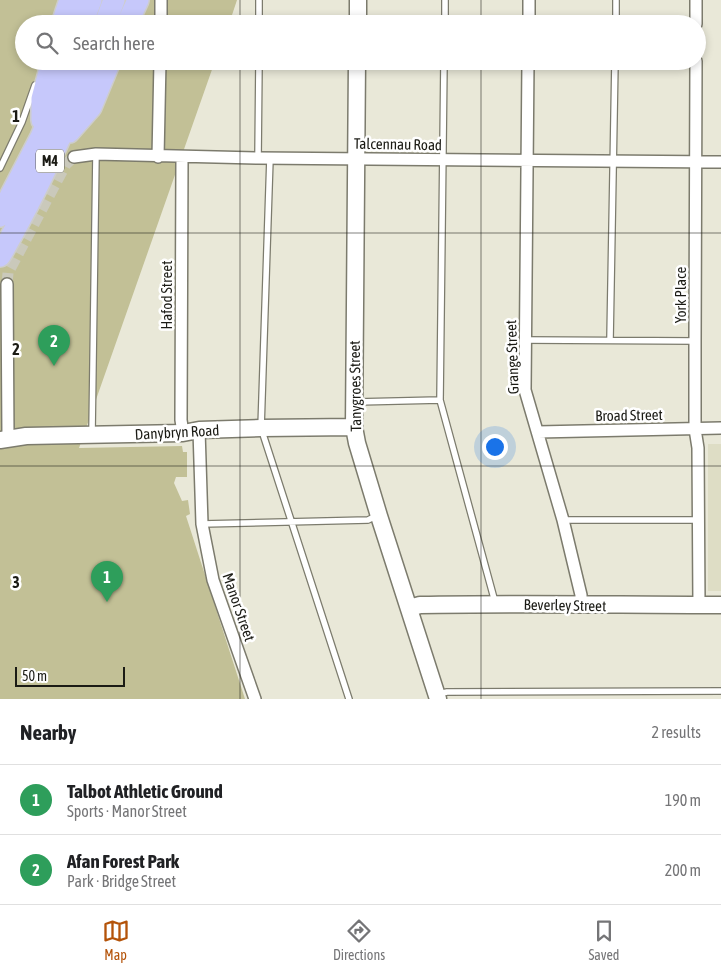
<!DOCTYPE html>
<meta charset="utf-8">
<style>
:root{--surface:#fff;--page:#f2f2f2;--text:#202124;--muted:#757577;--line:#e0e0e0;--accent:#b45309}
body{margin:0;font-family:"Asap Condensed",sans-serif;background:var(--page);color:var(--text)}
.scale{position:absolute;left:15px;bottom:12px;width:110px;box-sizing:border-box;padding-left:5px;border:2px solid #1b1b15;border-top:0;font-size:14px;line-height:18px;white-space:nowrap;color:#1b1b15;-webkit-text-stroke:4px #fff;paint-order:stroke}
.you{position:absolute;left:494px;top:446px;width:18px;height:18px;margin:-12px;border:4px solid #fff;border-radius:50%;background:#1a73e8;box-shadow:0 0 0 8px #1a73e833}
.badge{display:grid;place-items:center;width:32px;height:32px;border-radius:50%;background:var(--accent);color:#fff;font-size:16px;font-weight:700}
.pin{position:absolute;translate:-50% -41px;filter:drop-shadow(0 1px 2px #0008)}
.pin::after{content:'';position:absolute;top:26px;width:18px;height:15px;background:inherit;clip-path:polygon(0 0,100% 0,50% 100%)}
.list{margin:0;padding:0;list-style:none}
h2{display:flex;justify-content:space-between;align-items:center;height:65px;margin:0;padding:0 20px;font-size:21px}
h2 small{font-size:16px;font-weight:400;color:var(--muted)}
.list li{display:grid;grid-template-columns:32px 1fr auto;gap:15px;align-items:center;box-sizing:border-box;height:70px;padding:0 20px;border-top:1px solid var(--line)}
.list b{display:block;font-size:19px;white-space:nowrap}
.list p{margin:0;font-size:16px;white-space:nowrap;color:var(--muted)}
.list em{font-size:16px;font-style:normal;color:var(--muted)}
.icon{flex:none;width:28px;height:28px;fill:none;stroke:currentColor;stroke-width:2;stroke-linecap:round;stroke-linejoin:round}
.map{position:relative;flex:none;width:721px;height:699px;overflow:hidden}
.search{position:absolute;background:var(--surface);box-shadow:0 2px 8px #0003;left:15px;right:15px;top:15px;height:55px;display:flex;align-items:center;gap:12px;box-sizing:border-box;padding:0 18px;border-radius:28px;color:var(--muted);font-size:19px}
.sheet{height:205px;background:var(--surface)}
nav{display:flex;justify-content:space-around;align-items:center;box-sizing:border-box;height:70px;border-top:1px solid var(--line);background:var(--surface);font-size:14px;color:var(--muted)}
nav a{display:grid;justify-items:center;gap:2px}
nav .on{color:var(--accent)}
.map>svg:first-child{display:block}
.built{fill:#deddc5}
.green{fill:#c2c096}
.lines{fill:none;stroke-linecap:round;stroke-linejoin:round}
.street-tunnel{stroke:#cac9bb;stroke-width:11;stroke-dasharray:11 5.5;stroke-linecap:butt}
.lane-casing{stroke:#7c7b6d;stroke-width:8}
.street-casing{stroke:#7c7b6d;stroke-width:14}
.secondary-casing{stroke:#7c7b6d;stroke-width:19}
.highway-casing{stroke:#cdcdcc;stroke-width:24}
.lane{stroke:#fff;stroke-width:5.5}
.street{stroke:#fff;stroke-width:11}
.secondary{stroke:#fff;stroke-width:16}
.highway{stroke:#c6c8fb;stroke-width:21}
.grid{fill:none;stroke:#1b1b15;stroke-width:1;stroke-opacity:0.55}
.labels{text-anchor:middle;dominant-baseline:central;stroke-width:5;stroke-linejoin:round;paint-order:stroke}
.shield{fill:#fff;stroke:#5f5f5b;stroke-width:1}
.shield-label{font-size:14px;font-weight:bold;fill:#1b1b15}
.street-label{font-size:15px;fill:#1b1b15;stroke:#fff}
.grid-label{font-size:16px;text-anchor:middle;font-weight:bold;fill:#1b1b15;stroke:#fff;stroke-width:5;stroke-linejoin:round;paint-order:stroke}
</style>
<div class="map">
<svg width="721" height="699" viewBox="0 0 721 699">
<rect width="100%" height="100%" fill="#e9e8d8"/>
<!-- built -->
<path class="built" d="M708,444H721V591H708Z"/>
<!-- green -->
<path class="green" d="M0,0H237L229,24H24V61H215L79,448L182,446L183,452H187V477H176L174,483L182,501L188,500L190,514L186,516L245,699H0Z"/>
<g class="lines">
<!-- street-tunnel -->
<path class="street-tunnel" d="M7,284L8,273L66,164L74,157"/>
<defs>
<path id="lane" d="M259,24V0
M445,24V0
M616,24V0
M444,61L440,400L495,602
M258,158L259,61
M270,158L261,428L349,699
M0,168L22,122L35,85
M526,340L695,341
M610,340L615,61
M356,402L440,400
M92,433L96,154
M563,520H698
M202,524L368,520L376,516
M438,694L447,692L721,691"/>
<path id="street" d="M161,24V0
M529,24V0
M696,24V0
M528,61L525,390L563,520L581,595V605
M696,61L695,341V429L698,448L699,605
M74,157L96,154L258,158L721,162
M158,157L160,61
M182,157L181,420L183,433
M7,284L8,438
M199,430L202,524L213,580L255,699
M538,432L721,428"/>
<path id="secondary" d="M358,24V0
M357,61L354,427L357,443L379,516L438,699
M0,440L26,436L183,433L199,430L261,428L354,427
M409,608L420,605C520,603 621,605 721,605"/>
<path id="highway" d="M62,24L70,0
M82,24L91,0
M105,24L114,0
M127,24L138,0
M42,120V99L52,61
M69,132L91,107L110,61
M0,216L41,137L60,92L70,61
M0,256C36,194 66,129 91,61"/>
</defs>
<!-- lane casing -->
<use href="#lane" class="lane-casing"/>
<!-- street casing -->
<use href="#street" class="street-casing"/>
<!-- secondary casing -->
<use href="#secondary" class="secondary-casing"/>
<!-- highway casing -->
<use href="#highway" class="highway-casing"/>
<!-- lane -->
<use href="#lane" class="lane"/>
<!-- street -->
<use href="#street" class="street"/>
<!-- secondary -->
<use href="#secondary" class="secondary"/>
<!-- highway -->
<use href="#highway" class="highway"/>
</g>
<!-- grid -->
<path class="grid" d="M240,0V24M481,0V24M240,61V699M481,61V699M0,233H721M0,466H721"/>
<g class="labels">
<!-- shield labels -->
<rect class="shield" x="36" y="149.5" width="28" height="23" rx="4"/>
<g class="shield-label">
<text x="50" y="161">M4</text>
</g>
<!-- street labels -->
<g class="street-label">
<text transform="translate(398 144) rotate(1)">Talcennau Road</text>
<text transform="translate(166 295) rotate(-90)">Hafod Street</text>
<text transform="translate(680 295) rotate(-90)">York Place</text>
<text transform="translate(512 357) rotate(-92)">Grange Street</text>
<text transform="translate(355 386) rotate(-91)">Tanygroes Street</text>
<text transform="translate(629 415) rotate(-1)">Broad Street</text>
<text transform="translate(177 432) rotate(-3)">Danybryn Road</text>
<text transform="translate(565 605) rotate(1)">Beverley Street</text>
<text transform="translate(239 607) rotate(71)">Manor Street</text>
</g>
</g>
<g class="grid-label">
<text x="16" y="122">1</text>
<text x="16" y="355">2</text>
<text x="16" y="588">3</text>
</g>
</svg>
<div class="scale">50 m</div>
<div class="you"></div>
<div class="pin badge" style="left:107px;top:602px;background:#2e9e5b">1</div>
<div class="pin badge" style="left:54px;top:366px;background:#2e9e5b">2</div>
<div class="search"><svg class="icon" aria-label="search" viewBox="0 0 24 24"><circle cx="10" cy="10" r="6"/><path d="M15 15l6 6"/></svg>Search here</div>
</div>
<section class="sheet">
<h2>Nearby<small>2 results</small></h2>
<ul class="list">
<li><span class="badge" style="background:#2e9e5b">1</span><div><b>Talbot Athletic Ground</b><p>Sports · Manor Street</p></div><em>190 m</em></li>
<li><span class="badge" style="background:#2e9e5b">2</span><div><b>Afan Forest Park</b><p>Park · Bridge Street</p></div><em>200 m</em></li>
</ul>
</section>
<nav>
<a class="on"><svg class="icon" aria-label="map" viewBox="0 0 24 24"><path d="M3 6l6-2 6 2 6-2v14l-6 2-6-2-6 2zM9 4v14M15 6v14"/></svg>Map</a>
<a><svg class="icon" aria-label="directions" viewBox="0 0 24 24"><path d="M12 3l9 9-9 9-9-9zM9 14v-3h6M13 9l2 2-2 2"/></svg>Directions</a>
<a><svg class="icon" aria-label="saved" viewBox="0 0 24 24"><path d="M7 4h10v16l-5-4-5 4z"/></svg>Saved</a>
</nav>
